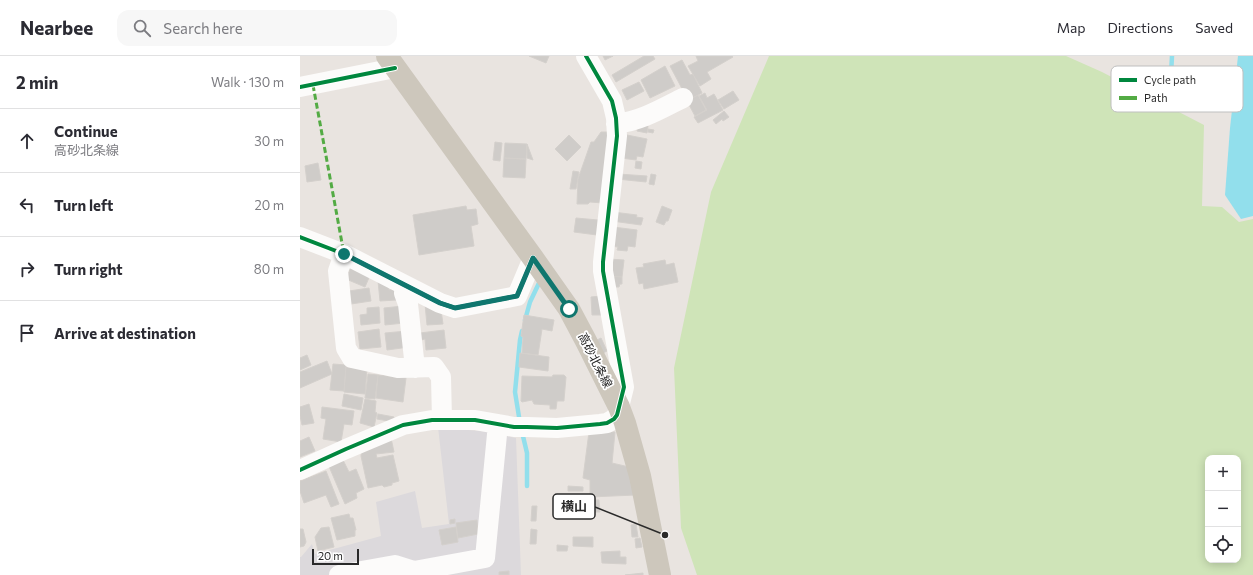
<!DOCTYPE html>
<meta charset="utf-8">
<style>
:root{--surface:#fff;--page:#f7f7f7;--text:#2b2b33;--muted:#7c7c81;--line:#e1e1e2}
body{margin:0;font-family:Commissioner,"Noto Sans JP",sans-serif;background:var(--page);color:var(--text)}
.controls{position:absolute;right:12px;bottom:12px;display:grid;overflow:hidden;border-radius:8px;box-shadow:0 2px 10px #0003}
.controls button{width:36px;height:36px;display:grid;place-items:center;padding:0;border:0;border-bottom:1px solid var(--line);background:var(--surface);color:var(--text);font:20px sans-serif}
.scale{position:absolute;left:12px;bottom:10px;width:47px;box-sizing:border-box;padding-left:4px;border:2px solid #2a2a2a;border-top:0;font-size:11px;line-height:14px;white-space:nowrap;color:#2a2a2a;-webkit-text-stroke:3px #fff;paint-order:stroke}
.stop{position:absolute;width:12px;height:12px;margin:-9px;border:3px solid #0f766e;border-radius:50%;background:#fff}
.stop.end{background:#0f766e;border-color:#fff;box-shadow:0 1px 4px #0008}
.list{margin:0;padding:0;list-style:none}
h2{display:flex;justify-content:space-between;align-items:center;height:52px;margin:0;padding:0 16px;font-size:17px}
h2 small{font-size:13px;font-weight:400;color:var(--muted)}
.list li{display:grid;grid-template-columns:26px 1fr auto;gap:12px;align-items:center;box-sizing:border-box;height:64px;padding:0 16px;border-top:1px solid var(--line)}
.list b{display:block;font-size:15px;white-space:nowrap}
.list p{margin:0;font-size:13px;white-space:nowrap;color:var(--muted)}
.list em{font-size:13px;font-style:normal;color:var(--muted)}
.icon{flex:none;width:22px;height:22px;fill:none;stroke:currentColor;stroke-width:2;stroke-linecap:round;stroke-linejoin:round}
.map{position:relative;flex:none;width:953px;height:519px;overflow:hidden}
header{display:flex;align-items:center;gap:24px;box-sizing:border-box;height:56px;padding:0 20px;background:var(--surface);border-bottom:1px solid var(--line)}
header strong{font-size:19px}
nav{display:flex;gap:22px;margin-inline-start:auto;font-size:14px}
.search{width:280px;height:36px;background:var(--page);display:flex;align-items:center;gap:10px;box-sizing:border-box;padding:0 14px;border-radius:12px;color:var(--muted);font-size:15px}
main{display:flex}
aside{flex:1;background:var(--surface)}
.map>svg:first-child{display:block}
.industrial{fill:#dcd9dc}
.green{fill:#cfe4b8;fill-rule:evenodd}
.water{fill:#92dfec}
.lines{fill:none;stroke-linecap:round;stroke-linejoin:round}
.stream{stroke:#92dfec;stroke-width:4.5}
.building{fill:#cfccc9;stroke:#d4d0cc}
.minor{stroke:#fcfbfa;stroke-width:20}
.major{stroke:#cdc7bc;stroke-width:22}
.quiet{stroke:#53ab44;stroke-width:3;stroke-dasharray:6 3;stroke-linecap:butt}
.cycleway-casing{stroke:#fff;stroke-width:6}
.cycleway{stroke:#00873e;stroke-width:4}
.route{stroke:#0f766e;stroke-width:5}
.labels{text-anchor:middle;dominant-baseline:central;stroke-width:3.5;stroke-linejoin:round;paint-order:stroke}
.street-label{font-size:12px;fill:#2a2a2a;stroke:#fff}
.key{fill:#fff;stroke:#bfbfbf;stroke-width:1}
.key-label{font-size:11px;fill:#2a2a2a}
.leader{fill:none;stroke:#2a2a2a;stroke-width:1.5}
.callout-dot{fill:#2a2a2a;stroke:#fff;stroke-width:1.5}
.callout{fill:#fff;stroke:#2a2a2a;stroke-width:1.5}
.callout-label{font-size:13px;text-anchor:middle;font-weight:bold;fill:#2a2a2a}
</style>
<header>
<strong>Nearbee</strong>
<div class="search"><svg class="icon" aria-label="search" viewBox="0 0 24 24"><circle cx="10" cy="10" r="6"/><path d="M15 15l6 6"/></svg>Search here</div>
<nav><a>Map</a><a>Directions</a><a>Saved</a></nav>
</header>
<main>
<aside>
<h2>2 min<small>Walk · 130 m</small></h2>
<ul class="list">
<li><svg class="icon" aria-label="ahead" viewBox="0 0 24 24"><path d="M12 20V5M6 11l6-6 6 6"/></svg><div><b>Continue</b><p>高砂北条線</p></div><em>30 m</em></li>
<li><svg class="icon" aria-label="left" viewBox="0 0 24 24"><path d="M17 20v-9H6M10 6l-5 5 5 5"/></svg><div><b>Turn left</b></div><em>20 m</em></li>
<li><svg class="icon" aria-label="right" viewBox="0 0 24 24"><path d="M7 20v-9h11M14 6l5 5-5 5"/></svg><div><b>Turn right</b></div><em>80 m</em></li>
<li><svg class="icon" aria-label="arrive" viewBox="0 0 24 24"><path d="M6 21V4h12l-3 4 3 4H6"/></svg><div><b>Arrive at destination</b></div></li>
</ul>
</aside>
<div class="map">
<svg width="953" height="519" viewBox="0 0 953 519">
<rect width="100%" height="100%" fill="#e9e4e0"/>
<!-- industrial -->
<path class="industrial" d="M138,371L189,376L216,382L221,519H0V501H1L12,488L15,498L81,480L76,446L115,435L122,472L149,468Z"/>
<!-- green -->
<path class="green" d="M469,0H766L802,16L904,69L902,150L922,151L939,166L953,163V519H397L381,472L374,312L411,136ZM908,402H938V504H908Z"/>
<!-- water -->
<path class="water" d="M938,0H953V160L941,163L925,139L930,72Z"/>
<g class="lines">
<!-- stream -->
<path class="stream" d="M870,38L872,0
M225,264L230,246L240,225
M220,367L215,336L220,284L222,275
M222,376L227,397V430"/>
</g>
<!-- building -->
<path class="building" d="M229,0H249L246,7Z
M303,0H313L305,4Z
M344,0H353L355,3L316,26L312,19Z
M396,0H432L433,1L407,16L411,23L400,30L388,10L398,5Z
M382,4L390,19L393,18L402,37L388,44L370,10Z
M365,10L375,30L350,42L341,24Z
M339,26L344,35L327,44L322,34Z
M433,35L439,44L424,53L418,44Z
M405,37L407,42L414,38L423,54L398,67L394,61L407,54L399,40Z
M398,39L406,54L395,60L387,45Z
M424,55L429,61L423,65L422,63L416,68L413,64Z
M338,68L348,70L347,77L337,75Z
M348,73L354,74L353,77L348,76Z
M301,76H311L303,147L290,146L288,148H277L278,123L291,86H294Z
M322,78L347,83L343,101L337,100L336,104L321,102Z
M269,79L281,91L267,105L255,93Z
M195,86L202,87L200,105L193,104Z
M205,87L227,88L226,103L204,102Z
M227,88L233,104L227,102Z
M204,102L226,103L225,122L203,121Z
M336,105L342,106L341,113L335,112Z
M18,107L21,124L7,126L5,110Z
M273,115L279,116L276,133H270Z
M318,118L347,120L346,126L317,123Z
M351,118L356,119L354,129L349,128Z
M166,150L167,154L176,153L178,168L171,170L174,190L119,199L113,159Z
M362,150L372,154L368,165H366L364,169L356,166Z
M313,156L337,159L336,161L343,162L341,169L312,165Z
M276,162L298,164L297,179L274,176Z
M313,171L337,174L335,191L328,190L327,195L317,194L318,191L310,190Z
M308,203L324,204L322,221L307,220Z
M365,204L366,209L374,207L378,226L344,233L343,227L339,228L336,212L344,211L343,208Z
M52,209L71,217L65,231L46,223Z
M308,220L322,221V228H320L319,231H310Z
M88,224L89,234L94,233L96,244L80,245L78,225Z
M69,232L71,245L51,248L49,235Z
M301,240L302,259H292L291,241Z
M125,248L141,254L143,268L127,269Z
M103,250L104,267L85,269L84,252Z
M79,251L80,267L61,269L60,259L67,258V252Z
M224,259L254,264L252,275L242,273L238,299L222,297L223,281L221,280Z
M79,273L81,291L60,293L58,276Z
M144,274L146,292L126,294L125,283L121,284L120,277Z
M107,275L109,291L87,294L85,277Z
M301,282L307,295L303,297L297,284Z
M220,297L249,301L248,315L219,311Z
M7,299L11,309L0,314V302Z
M27,305L32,318L0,332V316Z
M33,308L46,309L44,335L30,334Z
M46,311L67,313L65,338L44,336Z
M68,318L78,319L75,343L65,342Z
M78,319L106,322L103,346L76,342Z
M253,319H264L266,321L264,344V345H257L256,353H250V349L234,348L232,344L222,346L221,345L222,320L252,321Z
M44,338L63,342L61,354L42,350Z
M65,343L76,345L75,356L77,357L74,371L60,367Z
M9,348L14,367L2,369L0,360V351Z
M22,351L54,355L52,369L44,368L41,386L23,383L26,363L21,362Z
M78,358L94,361V366L77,363Z
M289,376H315L312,407L329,411L335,439L290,441V424L283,422Z
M9,381L15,395L0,401V385Z
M91,382L94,396L76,398L77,402L93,399L99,425L92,427V429L84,431L82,429L68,432L61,400L62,393Z
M42,402L49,416L56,413L64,433L56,437L57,442L45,448L28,408Z
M26,415L39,448L31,451L26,439L4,447L0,435V425Z
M268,430L283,431V435H268Z
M293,444H299L300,456H294Z
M232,450H237L236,465H231Z
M49,458L50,462H53L56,474H55V480L37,484L31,462Z
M155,463V467L150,468V464Z
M177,464L178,478L158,482L156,467Z
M336,468L338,481H332L331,469Z
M29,471L34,491L18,495L15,481L21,472Z
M156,471L158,486L142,489L139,474Z
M0,473H3L6,486L4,490L0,491Z
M231,473L237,474L236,488H230Z
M273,481H293V491L273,490Z
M340,482L342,491L336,492L335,483Z
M257,489L268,490L267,495H257Z
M320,495V501H326V508L302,507L301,496Z
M209,515V519H199V516Z
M343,517V519H325Z"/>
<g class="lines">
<!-- minor -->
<path class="minor" d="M0,31L95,12
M316,68C341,65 361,53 383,42
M0,181L44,198L140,247L155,252L217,240L233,202
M44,198L38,215L46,292L52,302L98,312L134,311L141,321L142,364
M104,237L108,248L115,312
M0,414L46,393L103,369L132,364H175L214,371H227L257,372L300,368L307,367L314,363L317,359L324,331L303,215V206L317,80L316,62L312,45L286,0
M39,519L95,509L114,515L185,502L198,368"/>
<!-- major -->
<path class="major" d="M87,0L233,202L269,253L286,285L319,351L325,367L340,420L360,519"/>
<!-- quiet -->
<path class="quiet" d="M13,29L44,198"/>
<defs>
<path id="cycleway" d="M0,31L95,12
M0,181L44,198L140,247L155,252L217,240L233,202
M0,414L46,393L103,369L132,364H175L214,371H227L257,372L300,368L307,367L314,363L317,359L324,331L303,215V206L317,80L316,62L312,45L286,0"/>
</defs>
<!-- cycleway casing -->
<use href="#cycleway" class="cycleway-casing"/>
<!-- cycleway -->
<use href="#cycleway" class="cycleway"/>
</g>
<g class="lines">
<!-- route -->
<path class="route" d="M44,198L140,247L155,252L217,240L233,202L269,253"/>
</g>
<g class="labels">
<!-- street labels -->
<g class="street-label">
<text transform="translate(296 304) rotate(63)">高砂北条線</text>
</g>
</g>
<!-- legend -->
<rect x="811" y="10" width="132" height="46" rx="6" class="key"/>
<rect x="819" y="22" width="18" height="4" fill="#00873e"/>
<rect x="819" y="40" width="18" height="4" fill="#53ab44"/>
<g class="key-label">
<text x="844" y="28">Cycle path</text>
<text x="844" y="46">Path</text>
</g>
<!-- callouts -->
<path class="leader" d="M365 479L295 451"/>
<circle class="callout-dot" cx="365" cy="479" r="4"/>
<rect class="callout" x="253" y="438" width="42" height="25" rx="4"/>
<g class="callout-label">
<text x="274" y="455">横山</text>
</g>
</svg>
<div class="controls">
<button>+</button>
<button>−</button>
<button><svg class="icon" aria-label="locate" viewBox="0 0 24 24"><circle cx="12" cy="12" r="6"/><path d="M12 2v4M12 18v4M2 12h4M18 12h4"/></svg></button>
</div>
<div class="scale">20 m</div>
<div class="stop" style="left:269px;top:253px"></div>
<div class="stop end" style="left:44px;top:198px"></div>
</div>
</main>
